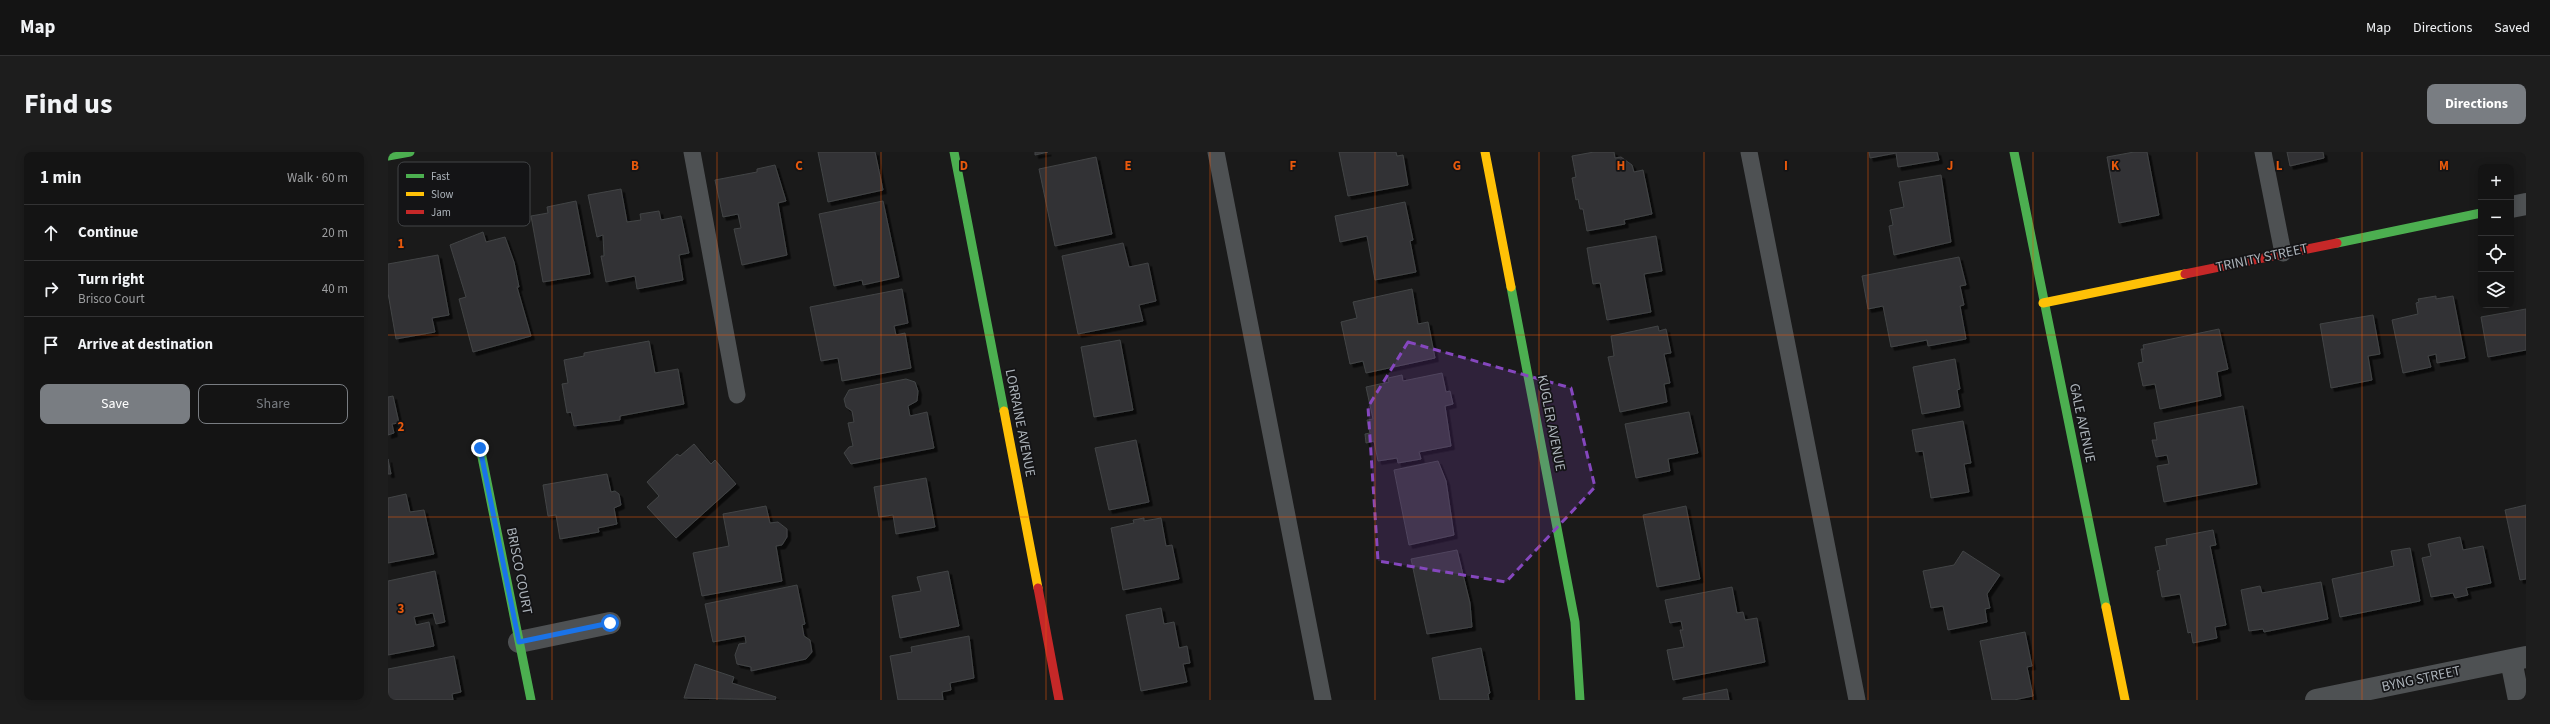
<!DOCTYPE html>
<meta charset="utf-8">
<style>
:root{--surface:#141414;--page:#1d1d1d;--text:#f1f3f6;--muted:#9d9ea0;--line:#333334;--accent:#797d82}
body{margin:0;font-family:"Source Sans 3",sans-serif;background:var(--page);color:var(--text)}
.controls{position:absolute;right:12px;top:12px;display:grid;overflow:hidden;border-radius:8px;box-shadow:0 2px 10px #0003}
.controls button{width:36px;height:36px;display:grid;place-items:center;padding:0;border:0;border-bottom:1px solid var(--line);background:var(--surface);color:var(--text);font:20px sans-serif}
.stop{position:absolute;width:12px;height:12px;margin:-9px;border:3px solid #1a73e8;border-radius:50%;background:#fff}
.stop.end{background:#1a73e8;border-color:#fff;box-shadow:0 1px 4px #0008}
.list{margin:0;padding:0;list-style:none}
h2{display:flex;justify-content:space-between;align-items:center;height:52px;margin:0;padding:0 16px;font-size:17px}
h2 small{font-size:13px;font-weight:400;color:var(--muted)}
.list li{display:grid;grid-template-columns:26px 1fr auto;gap:12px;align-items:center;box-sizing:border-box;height:56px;padding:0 16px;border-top:1px solid var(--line)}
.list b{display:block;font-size:15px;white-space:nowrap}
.list p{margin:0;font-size:13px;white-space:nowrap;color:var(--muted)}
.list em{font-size:13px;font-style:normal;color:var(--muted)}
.actions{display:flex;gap:8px;padding:12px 16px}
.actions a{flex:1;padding:9px 0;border:1px solid var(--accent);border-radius:8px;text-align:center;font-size:14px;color:var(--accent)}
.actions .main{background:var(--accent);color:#fff}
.icon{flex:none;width:22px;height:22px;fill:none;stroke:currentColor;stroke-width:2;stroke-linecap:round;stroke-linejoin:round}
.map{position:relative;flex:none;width:2138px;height:548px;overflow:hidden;border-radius:8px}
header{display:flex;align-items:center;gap:24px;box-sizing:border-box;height:56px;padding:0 20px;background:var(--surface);border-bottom:1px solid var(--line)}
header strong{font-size:19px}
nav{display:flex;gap:22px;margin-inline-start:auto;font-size:14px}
.intro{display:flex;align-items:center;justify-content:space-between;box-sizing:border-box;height:96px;padding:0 24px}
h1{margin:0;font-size:28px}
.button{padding:10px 18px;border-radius:8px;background:var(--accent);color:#fff;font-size:14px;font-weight:700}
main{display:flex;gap:24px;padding:0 24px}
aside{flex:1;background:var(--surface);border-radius:8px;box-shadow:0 2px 10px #0003}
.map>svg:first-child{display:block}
.building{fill:#333334;stroke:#424446;filter:url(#shadow)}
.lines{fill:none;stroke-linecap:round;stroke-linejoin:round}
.lane{stroke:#4e5153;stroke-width:17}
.street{stroke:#4e5153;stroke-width:22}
.fast{stroke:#4caf50;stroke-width:9}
.slow{stroke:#ffc107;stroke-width:9}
.jam{stroke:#c62828;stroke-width:9}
.route{stroke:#1a73e8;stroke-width:5}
.marked{fill:#8547be;fill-opacity:0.2;stroke:#8547be;stroke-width:3;stroke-dasharray:8 5;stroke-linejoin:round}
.grid{fill:none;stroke:#e8590c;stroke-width:1;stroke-opacity:0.55}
.labels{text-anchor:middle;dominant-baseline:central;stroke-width:3.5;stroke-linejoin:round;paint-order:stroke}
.street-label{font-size:14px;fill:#acb3ba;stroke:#141416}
.key{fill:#141416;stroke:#424447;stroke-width:1}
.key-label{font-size:11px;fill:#acb3ba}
.grid-label{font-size:13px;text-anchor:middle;font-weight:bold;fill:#e8590c;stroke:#141416;stroke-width:3.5;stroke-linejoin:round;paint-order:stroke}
</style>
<header>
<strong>Map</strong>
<nav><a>Map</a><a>Directions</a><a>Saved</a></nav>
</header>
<div class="intro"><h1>Find us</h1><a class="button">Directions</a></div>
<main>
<aside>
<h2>1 min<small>Walk · 60 m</small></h2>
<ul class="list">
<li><svg class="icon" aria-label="ahead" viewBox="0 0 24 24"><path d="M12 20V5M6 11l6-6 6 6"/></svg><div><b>Continue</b></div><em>20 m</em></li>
<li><svg class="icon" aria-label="right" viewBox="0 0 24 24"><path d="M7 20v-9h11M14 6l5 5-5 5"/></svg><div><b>Turn right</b><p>Brisco Court</p></div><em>40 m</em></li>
<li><svg class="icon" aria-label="arrive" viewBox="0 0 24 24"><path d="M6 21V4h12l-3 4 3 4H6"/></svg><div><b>Arrive at destination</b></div></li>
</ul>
<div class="actions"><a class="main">Save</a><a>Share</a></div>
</aside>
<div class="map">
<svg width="2138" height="548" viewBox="0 0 2138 548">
<defs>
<filter id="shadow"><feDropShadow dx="3.5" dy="3.5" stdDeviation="0" flood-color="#0009"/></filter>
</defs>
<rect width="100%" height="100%" fill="#1a1a1a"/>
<!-- building -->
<path class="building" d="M430,0H487L495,38L440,50Z
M647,0H660L647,3Z
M951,0H1008L1009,4L1015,3L1020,33L960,44Z
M1206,0H1226L1227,6L1233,5L1244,13L1246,20L1255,18L1264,62L1236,68L1237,72L1199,79L1195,57H1192L1190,47L1188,48L1184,26L1188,25L1184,4Z
M1481,0H1549L1551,8L1510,15L1508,1L1482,6Z
M1746,0H1759L1771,63L1731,71L1719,5Z
M1899,0H1935L1936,6L1902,14Z
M708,5L724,82L667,94L651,17Z
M387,13L398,49L390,51L399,103L354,113L346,77L353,76L350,62L335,65L327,28L369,20V17Z
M1553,23L1563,90L1506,103L1501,74L1505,73L1502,58L1516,55L1511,30Z
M233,37L239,70L253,68L252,62L271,59L273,68L293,64L301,101L291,103L295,128L249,137L247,124L218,130L213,104H216L215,83L209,85L200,43Z
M188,49L202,122L155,130L143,64L160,61L159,55Z
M495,49L511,125L475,133L474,128L446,134L431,62Z
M1017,50L1025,88L1022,89L1028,120L987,128L979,84L952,90L947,64Z
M95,80L98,90L117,85L126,110L131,135H129L143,184L85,200L71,147L78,145L62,93Z
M1268,84L1274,119L1256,122L1263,160L1219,168L1212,131L1205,132L1199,96Z
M735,91L741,115L760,111L768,149L751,153L755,169L690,182L674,104Z
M50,103L61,163L44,166L47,180L8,187L0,141V112Z
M1571,105L1578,133L1572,134L1576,153L1572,154L1578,187L1540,194L1539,188L1503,195L1495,154L1480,157L1474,124Z
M514,137L520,171L506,174L508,183L517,181L523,216L454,229L450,206L433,209L422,155Z
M1024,137L1030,172L1040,170L1047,206L978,221L975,209L962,212L953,170L969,166L965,150Z
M2048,144V147L2065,144L2077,206L2049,211L2048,202L2040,204L2043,215L2015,221L2004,168L2030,162L2028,151L2031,150L2030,147Z
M2138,157V198L2100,205L2093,165Z
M1985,163L1992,202L1980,204L1984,228L1943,236L1932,172Z
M1270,174L1271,179L1278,177L1283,201L1276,202L1282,231L1276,232L1279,250L1232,260L1220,205L1226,204L1223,184Z
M1831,177L1840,217L1829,220L1833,244L1772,257L1767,232L1755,234L1750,211L1755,210L1753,197H1756L1755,193Z
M732,188L745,258L706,265L693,195Z
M261,189L267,221L290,217L296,252L232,264V268L186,274L183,260L179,261L174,232L180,231L176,208L196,204V201Z
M1567,207L1572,237L1569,238L1572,255L1534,262L1525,215Z
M1054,221L1058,240L1062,239L1065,252L1057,254L1063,294L1031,300L1033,307L1010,311L1009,306L990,309L986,289L978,291L977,282L982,281L979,268L985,267L978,235L1001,230L1000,226L1014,223L1015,229Z
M518,227L527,230L530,239L529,249L520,254L522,264L539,260L546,296L463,312L456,301L461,295L465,294L460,271L466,270L464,259L458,255L456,247L461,238Z
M5,244L11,271L4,272L6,281L0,283V245Z
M1855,254L1869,332L1776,350L1769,314L1781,312L1779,303L1768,305L1764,288H1769L1766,271Z
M1301,260L1310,301L1280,307L1282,319L1248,326L1237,272Z
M1575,269L1583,311L1576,312L1581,340L1543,346L1535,299L1528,300L1524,278Z
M748,288L761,350L721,358L707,296Z
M306,292L323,312L327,308L348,332L288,386L259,355L271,344L259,330L289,302L292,304Z
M0,307L3,322H0Z
M1050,309L1058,329L1066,383L1021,393L1006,318Z
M219,322L223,340L227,339L231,342L233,353L226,356L229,372L210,376L211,380L172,387L168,363L160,364L155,333Z
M538,326L547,375L508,382L505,363L491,365L486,335Z
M18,342L22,360L36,358L46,402L0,411V346Z
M2138,353V427L2132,428L2117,358Z
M378,354L382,371L390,370L399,377V385L394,393L388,394L394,429L314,444L305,401L341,394L335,362Z
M1298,354L1312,427L1269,435L1255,363Z
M756,366V369L773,366L778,394L784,393L791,427L735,438L723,376L746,371L745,368Z
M1825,378L1828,393L1822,394L1838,473L1827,475L1829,486L1805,491L1803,480L1800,481L1792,442L1774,445L1769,419L1772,418L1767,395L1779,393L1778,387Z
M2072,385L2075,398L2095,394L2103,431L2078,436L2080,443L2067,446L2065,441L2043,445L2034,406L2043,404L2040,392Z
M2022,396L2032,449L1952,465L1944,427L2006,414L2003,399Z
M1069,398L1082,451L1084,475L1039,482L1023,407Z
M1575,399L1612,423L1599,442L1602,456L1597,457L1599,470L1560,478L1555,454L1543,456L1535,419L1566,413Z
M47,419L57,470L48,472L45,461L26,465L28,473L41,470L46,494L0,503V429Z
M560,419L571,474L512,486L504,444L533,439L529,425Z
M1933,430L1940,467L1876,480L1875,477L1861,479L1853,438L1872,434L1874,441Z
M409,433L417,472L414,473L416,484L422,488L424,500L418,507L363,519V515L349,512L347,503L351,492L358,491L357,484L325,490L317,452Z
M1344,435L1349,461L1355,460L1357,468L1369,466L1377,510L1285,528L1279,498L1296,495L1292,478H1295L1293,469L1282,471L1277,448Z
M773,456L776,472L786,470L791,496L799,494L802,511L795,512L799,530L753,539L738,463Z
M1637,480L1644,514L1639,515L1645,544L1626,548H1604L1592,489Z
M581,484L586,526L562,531L563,538L554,540L555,548H510L502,504L524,500L523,495Z
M1093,496L1102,541L1100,542L1101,548H1052L1044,506Z
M66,504L73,540L64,542L65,548H0V517Z
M307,512L346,525L344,531L388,545L387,548L296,546Z
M1339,537L1341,548H1295V546Z"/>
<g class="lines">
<!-- lane -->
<path class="lane" d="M304,0L349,243
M828,0L935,548
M1361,0L1469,548
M1875,0L1895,101"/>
<!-- street -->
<path class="street" d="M2123,55L2138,52
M131,490L222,471
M2123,508L2131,548
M1928,548L2138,505"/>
<!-- fast -->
<path class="fast" d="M566,0L616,259
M1626,0L1718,455
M0,4L22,0
M1949,91L2093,61
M1123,135L1187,470L1192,548
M92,295L143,548"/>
<!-- slow -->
<path class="slow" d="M1097,0L1123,135
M1655,151L1797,122
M616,259L650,436
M1718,455L1737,548"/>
<!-- jam -->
<path class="jam" d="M1797,122L1949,91
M650,436L671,548"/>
</g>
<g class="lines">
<!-- route -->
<path class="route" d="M92,296L131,490L222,471"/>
</g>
<!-- marked area -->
<path class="marked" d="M1020,190L1183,236L1207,335L1118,430L990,409L980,255Z"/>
<!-- grid -->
<path class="grid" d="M164,0V548M329,0V548M493,0V548M658,0V548M822,0V548M987,0V548M1151,0V548M1316,0V548M1480,0V548M1645,0V548M1809,0V548M1974,0V548M0,183H2138M0,365H2138"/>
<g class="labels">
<!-- street labels -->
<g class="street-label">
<text transform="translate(1874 106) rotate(-12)">TRINITY STREET</text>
<text transform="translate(632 271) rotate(79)">LORRAINE AVENUE</text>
<text transform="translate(1163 271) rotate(79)">KUGLER AVENUE</text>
<text transform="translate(1694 271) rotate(78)">GALE AVENUE</text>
<text transform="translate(131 419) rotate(79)">BRISCO COURT</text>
<text transform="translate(2033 527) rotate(-12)">BYNG STREET</text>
</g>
</g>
<!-- legend -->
<rect x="10" y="10" width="132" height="64" rx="6" class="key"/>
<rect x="18" y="22" width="18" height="4" fill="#4caf50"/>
<rect x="18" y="40" width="18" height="4" fill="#ffc107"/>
<rect x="18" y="58" width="18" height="4" fill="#c62828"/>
<g class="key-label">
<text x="43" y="28">Fast</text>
<text x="43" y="46">Slow</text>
<text x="43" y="64">Jam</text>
</g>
<g class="grid-label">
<text x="247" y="18">B</text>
<text x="411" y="18">C</text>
<text x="576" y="18">D</text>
<text x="740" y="18">E</text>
<text x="905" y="18">F</text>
<text x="1069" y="18">G</text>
<text x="1233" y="18">H</text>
<text x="1398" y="18">I</text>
<text x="1562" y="18">J</text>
<text x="1727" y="18">K</text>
<text x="1891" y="18">L</text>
<text x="2056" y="18">M</text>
<text x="13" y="96">1</text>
<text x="13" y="279">2</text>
<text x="13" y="461">3</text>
</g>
</svg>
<div class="controls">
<button>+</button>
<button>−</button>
<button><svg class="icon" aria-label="locate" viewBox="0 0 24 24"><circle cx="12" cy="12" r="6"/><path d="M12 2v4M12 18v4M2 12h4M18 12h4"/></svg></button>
<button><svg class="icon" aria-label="layers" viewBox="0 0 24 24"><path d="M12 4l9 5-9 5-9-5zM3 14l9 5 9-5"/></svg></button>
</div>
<div class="stop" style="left:222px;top:471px"></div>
<div class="stop end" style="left:92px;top:296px"></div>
</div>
</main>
